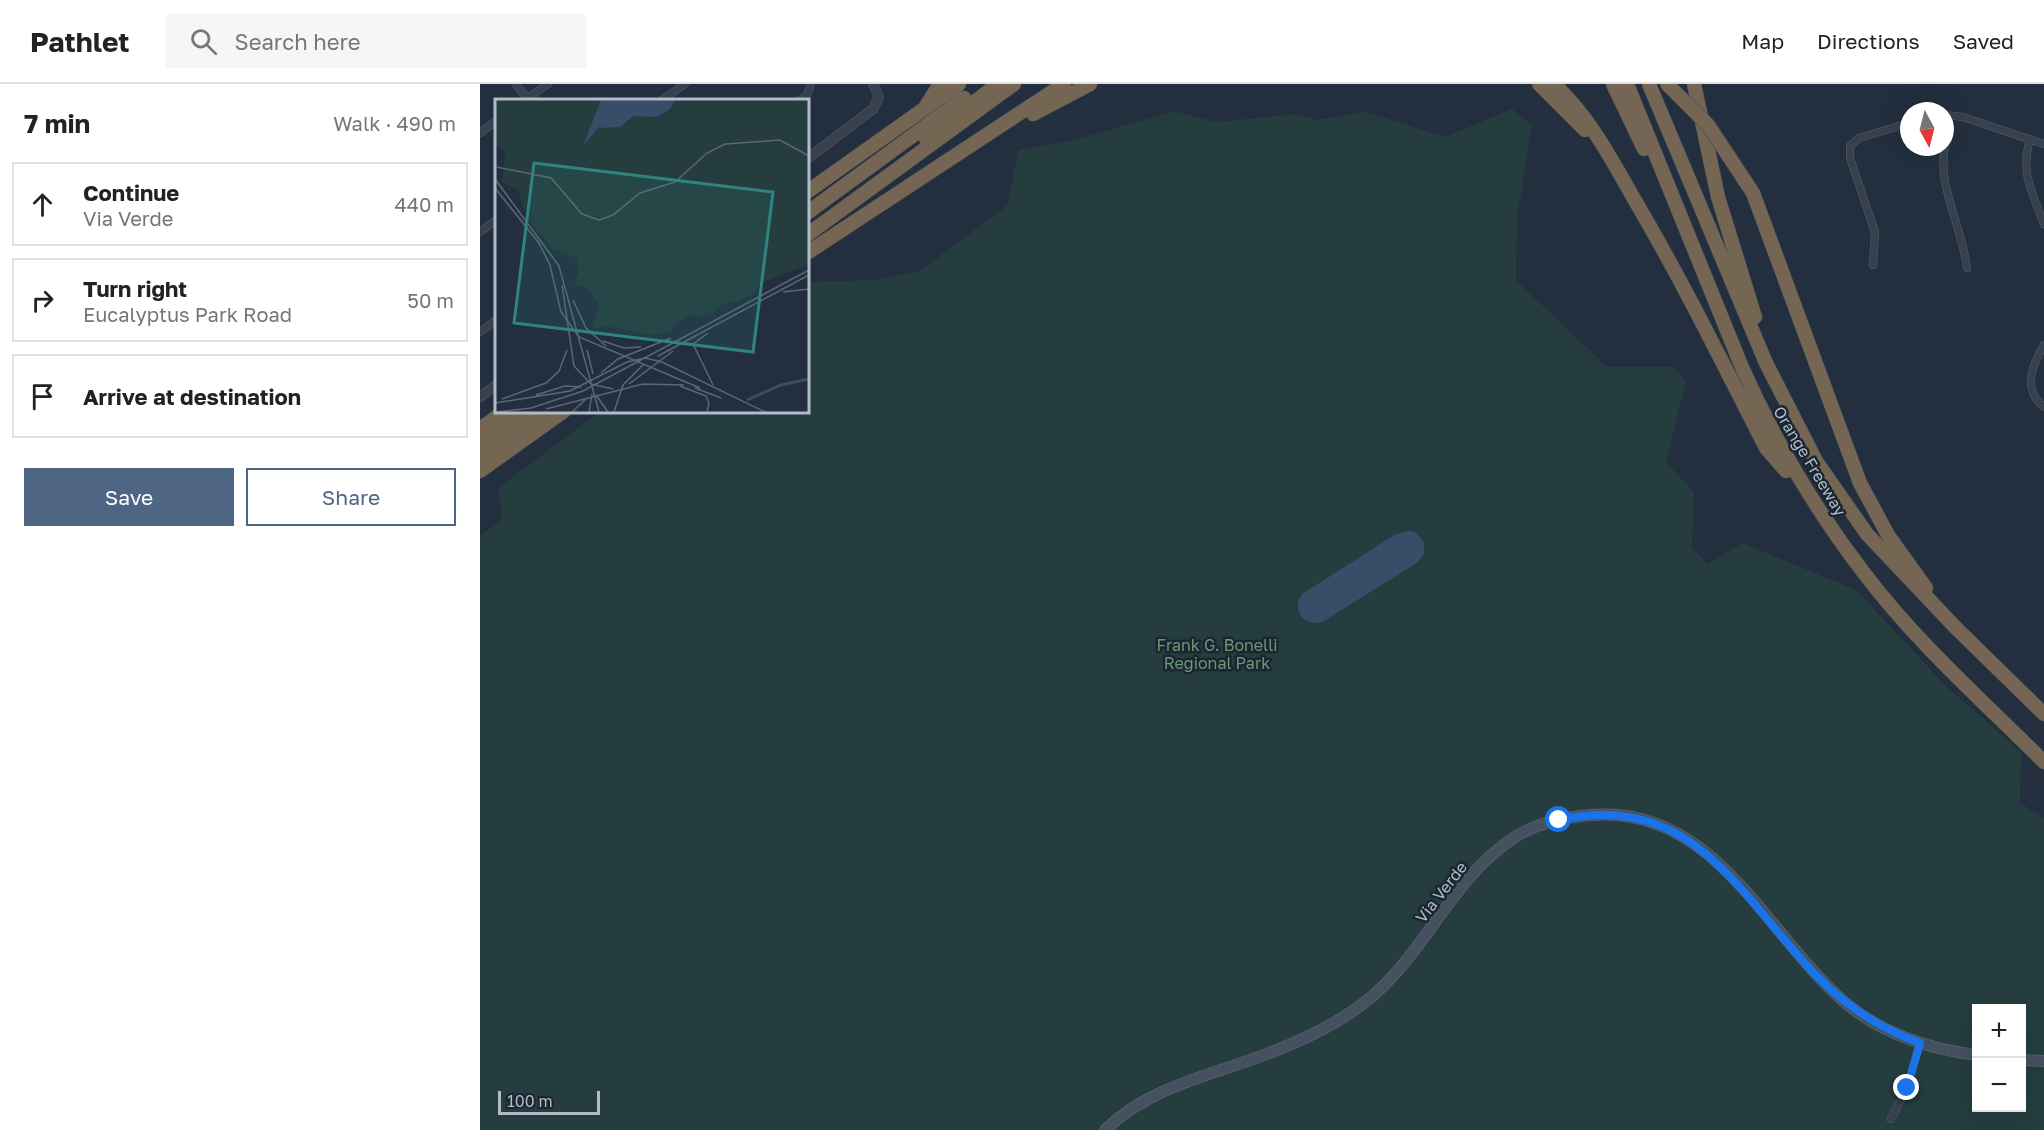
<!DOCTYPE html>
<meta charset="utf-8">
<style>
:root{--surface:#fff;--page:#f6f6f6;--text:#222;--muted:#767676;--line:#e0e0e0;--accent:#4f6584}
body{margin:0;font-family:"Golos Text",sans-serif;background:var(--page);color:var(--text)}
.controls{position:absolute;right:18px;bottom:18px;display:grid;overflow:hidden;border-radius:0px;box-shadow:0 6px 24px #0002}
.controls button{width:54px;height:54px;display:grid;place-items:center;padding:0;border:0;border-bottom:2px solid var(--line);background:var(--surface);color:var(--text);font:30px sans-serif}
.compass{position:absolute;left:1420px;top:18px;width:54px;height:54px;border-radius:50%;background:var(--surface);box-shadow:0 6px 24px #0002;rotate:173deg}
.scale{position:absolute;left:18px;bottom:15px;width:102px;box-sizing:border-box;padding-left:6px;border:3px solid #b2bcc9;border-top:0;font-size:16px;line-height:21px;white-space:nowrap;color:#b2bcc9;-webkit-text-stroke:4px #1c2633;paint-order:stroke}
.stop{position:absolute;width:18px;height:18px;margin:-14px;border:4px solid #1a73e8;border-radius:50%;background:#fff}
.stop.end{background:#1a73e8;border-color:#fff;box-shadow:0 2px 6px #0008}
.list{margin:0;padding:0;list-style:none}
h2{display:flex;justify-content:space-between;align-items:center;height:78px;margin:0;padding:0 24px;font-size:26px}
h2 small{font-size:20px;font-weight:400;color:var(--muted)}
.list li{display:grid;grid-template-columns:39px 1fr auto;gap:18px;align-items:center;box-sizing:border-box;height:84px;margin:0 12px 12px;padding:0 12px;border:2px solid var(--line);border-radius:0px}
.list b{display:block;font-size:22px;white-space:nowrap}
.list p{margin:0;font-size:20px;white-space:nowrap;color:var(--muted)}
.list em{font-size:20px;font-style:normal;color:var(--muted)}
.actions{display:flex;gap:12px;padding:18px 24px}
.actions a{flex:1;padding:14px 0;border:2px solid var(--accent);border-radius:0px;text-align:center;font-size:21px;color:var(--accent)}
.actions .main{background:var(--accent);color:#fff}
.icon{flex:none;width:33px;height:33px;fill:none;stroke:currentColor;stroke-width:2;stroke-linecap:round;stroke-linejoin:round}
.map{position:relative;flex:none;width:1564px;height:1046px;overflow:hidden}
header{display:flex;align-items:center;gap:36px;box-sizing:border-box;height:84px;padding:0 30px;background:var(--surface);border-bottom:2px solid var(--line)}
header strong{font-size:28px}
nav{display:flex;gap:33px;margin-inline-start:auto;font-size:21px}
.search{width:420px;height:54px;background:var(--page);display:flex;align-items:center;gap:15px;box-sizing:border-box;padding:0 21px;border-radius:0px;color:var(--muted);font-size:22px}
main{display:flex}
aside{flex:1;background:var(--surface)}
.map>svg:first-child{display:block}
.green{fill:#253d3f;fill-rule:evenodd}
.water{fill:#374d68}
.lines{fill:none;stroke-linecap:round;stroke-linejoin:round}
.minor-casing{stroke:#555f6c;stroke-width:8}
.tertiary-casing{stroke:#555f6c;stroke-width:10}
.secondary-casing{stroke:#555f6c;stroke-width:12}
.motorway-casing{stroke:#424c59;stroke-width:15}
.minor{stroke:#37414e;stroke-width:7}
.tertiary{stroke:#37414e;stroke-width:9}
.secondary{stroke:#455061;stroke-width:10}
.motorway{stroke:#746653;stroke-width:14}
.motorway-bridge-casing{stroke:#424c59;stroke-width:15;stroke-linecap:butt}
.motorway-bridge{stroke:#746653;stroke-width:14}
.route{stroke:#1a73e8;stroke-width:8}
.labels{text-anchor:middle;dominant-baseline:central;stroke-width:5;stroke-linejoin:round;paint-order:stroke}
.street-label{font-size:16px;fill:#b2bcc9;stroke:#1c2633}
.park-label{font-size:16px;fill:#699b72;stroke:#1c2633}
.inset-river{fill:none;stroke:#374d68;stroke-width:3}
.inset-road{fill:none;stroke:#5c6776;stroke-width:1.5}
.view{fill:#308480;fill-opacity:0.15;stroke:#308480;stroke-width:3}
.inset-edge{fill:none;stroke:#b2bcc9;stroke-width:3}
</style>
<header>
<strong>Pathlet</strong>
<div class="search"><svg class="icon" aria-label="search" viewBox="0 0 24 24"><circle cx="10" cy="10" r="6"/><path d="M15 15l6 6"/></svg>Search here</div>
<nav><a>Map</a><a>Directions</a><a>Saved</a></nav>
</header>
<main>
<aside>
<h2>7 min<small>Walk · 490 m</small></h2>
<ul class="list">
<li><svg class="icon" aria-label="ahead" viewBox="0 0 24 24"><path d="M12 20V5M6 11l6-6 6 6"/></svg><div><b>Continue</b><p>Via Verde</p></div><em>440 m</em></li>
<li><svg class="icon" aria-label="right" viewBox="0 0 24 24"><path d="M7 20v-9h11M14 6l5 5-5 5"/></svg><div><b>Turn right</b><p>Eucalyptus Park Road</p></div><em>50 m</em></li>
<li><svg class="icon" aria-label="arrive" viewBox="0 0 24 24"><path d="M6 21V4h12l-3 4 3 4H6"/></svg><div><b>Arrive at destination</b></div></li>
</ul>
<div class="actions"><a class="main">Save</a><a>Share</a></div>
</aside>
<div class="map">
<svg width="1564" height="1046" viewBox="0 0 1564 1046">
<rect width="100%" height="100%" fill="#232f3e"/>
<!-- green -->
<path class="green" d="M1032,25L1052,41L1037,135L1036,196L1127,283H1192L1206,296L1186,378L1214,408L1212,464L1228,480L1262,459L1376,506L1467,603L1541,668L1540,719L1564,734V1046H0V452L22,435L18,404L121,327H327V198L394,196L440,187L528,121L538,66L590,57L694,27L736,38L816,30L836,36L886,28L965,53ZM1496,924H1542V1024H1496Z"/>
<!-- water -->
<path class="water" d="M929,447L935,448L944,458V470L937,479L842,538C823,543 811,525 822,510L916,450Z"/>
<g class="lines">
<defs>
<path id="minor" d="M36,0L48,16
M45,16L68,0
M182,16L205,0
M320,16L327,11L331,0
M1466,31L1483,33L1564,60
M1468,31C1466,52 1461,76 1465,97C1470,127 1483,152 1487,184
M0,49L16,37
M1550,55C1540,89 1552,108 1564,140
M0,148L16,136
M1393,181L1395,148L1370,74V62L1379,54L1429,39
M0,248L16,236
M1564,261C1552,282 1542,305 1564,323
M1411,1035L1427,1004L1440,959"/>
<path id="tertiary" d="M327,75L393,25L399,13L393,0
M0,313L16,301"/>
<path id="secondary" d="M1542,976L1564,977
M625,1046C669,1003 729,992 784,971C819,958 854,942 884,919C944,873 970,795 1035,753C1057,739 1086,733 1111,731C1236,720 1287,854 1368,921C1405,951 1451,965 1496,971"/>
<path id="motorway" d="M1059,0L1105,46
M1074,0C1112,36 1131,75 1157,120C1204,200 1244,282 1286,364L1306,387
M1133,0L1164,65
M1147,0L1261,281C1294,356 1334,424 1384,489C1436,558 1503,617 1564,678
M1169,0L1286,279L1336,377L1387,450L1476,544L1564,630
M1214,0L1238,113L1275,233
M446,22L460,0
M553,30L610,0
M446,55L518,0
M327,108L479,0
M1273,109L1380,399L1408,451L1446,504
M327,129L484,14
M327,151L534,0
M327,169L584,0
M0,345L25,327
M0,361L47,327
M0,373L64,327
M0,387L84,327"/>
</defs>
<!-- minor casing -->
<use href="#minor" class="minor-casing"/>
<!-- tertiary casing -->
<use href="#tertiary" class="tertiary-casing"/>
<!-- secondary casing -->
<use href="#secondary" class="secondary-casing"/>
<!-- motorway casing -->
<use href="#motorway" class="motorway-casing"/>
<!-- minor -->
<use href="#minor" class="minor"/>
<!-- tertiary -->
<use href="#tertiary" class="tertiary"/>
<!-- secondary -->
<use href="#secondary" class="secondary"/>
<!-- motorway -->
<use href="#motorway" class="motorway"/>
<defs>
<path id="motorway-bridge" d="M1187,0L1228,41L1273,109"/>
</defs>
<!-- motorway-bridge casing -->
<use href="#motorway-bridge" class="motorway-bridge-casing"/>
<!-- motorway-bridge -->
<use href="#motorway-bridge" class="motorway-bridge"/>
</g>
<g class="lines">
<!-- route -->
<path class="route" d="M1079,736C1212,707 1257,808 1334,889C1365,922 1399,944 1440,959L1427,1004"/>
</g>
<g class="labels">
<!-- street labels -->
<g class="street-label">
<text transform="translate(1330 377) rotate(59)">Orange Freeway</text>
<text transform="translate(961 808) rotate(-52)">Via Verde</text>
</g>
<!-- park labels -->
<g class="park-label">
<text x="737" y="561">Frank G. Bonelli<tspan x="737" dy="18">Regional Park</tspan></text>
</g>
</g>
<!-- overview -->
<g transform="translate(15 15)">
<rect width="314" height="314" fill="#232f3e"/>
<path d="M0,1H313V166L275,180L263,186V191L244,202L230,204L213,217L195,216L180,225L177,233L153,236L112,227L101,230L98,227L104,204L91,189L79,185L84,173L82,159L57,150L35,122L36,114L27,108L24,92L7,83L11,52L0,47Z" fill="#253d3f"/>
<path d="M106,1H180L175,10L162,18L138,17L125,28L103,29L88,47Z" fill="#374d68"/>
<path class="inset-river" d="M252,301L286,286L314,280"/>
<path class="inset-road" d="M2,68L56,79L87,115L104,121L118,116L145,94L180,83L212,54L230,45L285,41L314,57M0,80L64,167L104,313M0,89L44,144M43,142L55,166L66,213L84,238L205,289M67,186L79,267L96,285L118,290M288,193L314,190M78,201L91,229L111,247M213,234L198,245L218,286M108,242L129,249L146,248M92,251L98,275M163,257L314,176M106,274L123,260L176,239M134,285L178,252M185,287L211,297L214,304L212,313M200,289L226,299M41,296L70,287L86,288M101,296L113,313M7,300L51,284L64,272L72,251M0,304L75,292L132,263L150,259L167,263L270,313M51,310L148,285L189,286M2,313L36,309L88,292L314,171M77,313L91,300M94,313L97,295M119,313L128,286L149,265"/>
<path class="view" d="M39,64L278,93L258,253L19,224Z"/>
<rect width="314" height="314" class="inset-edge"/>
</g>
</svg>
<div class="controls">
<button>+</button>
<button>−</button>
</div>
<svg class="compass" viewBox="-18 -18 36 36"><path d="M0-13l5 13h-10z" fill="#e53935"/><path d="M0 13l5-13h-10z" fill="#767676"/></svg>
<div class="scale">100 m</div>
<div class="stop" style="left:1079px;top:736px"></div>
<div class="stop end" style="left:1427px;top:1004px"></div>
</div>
</main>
